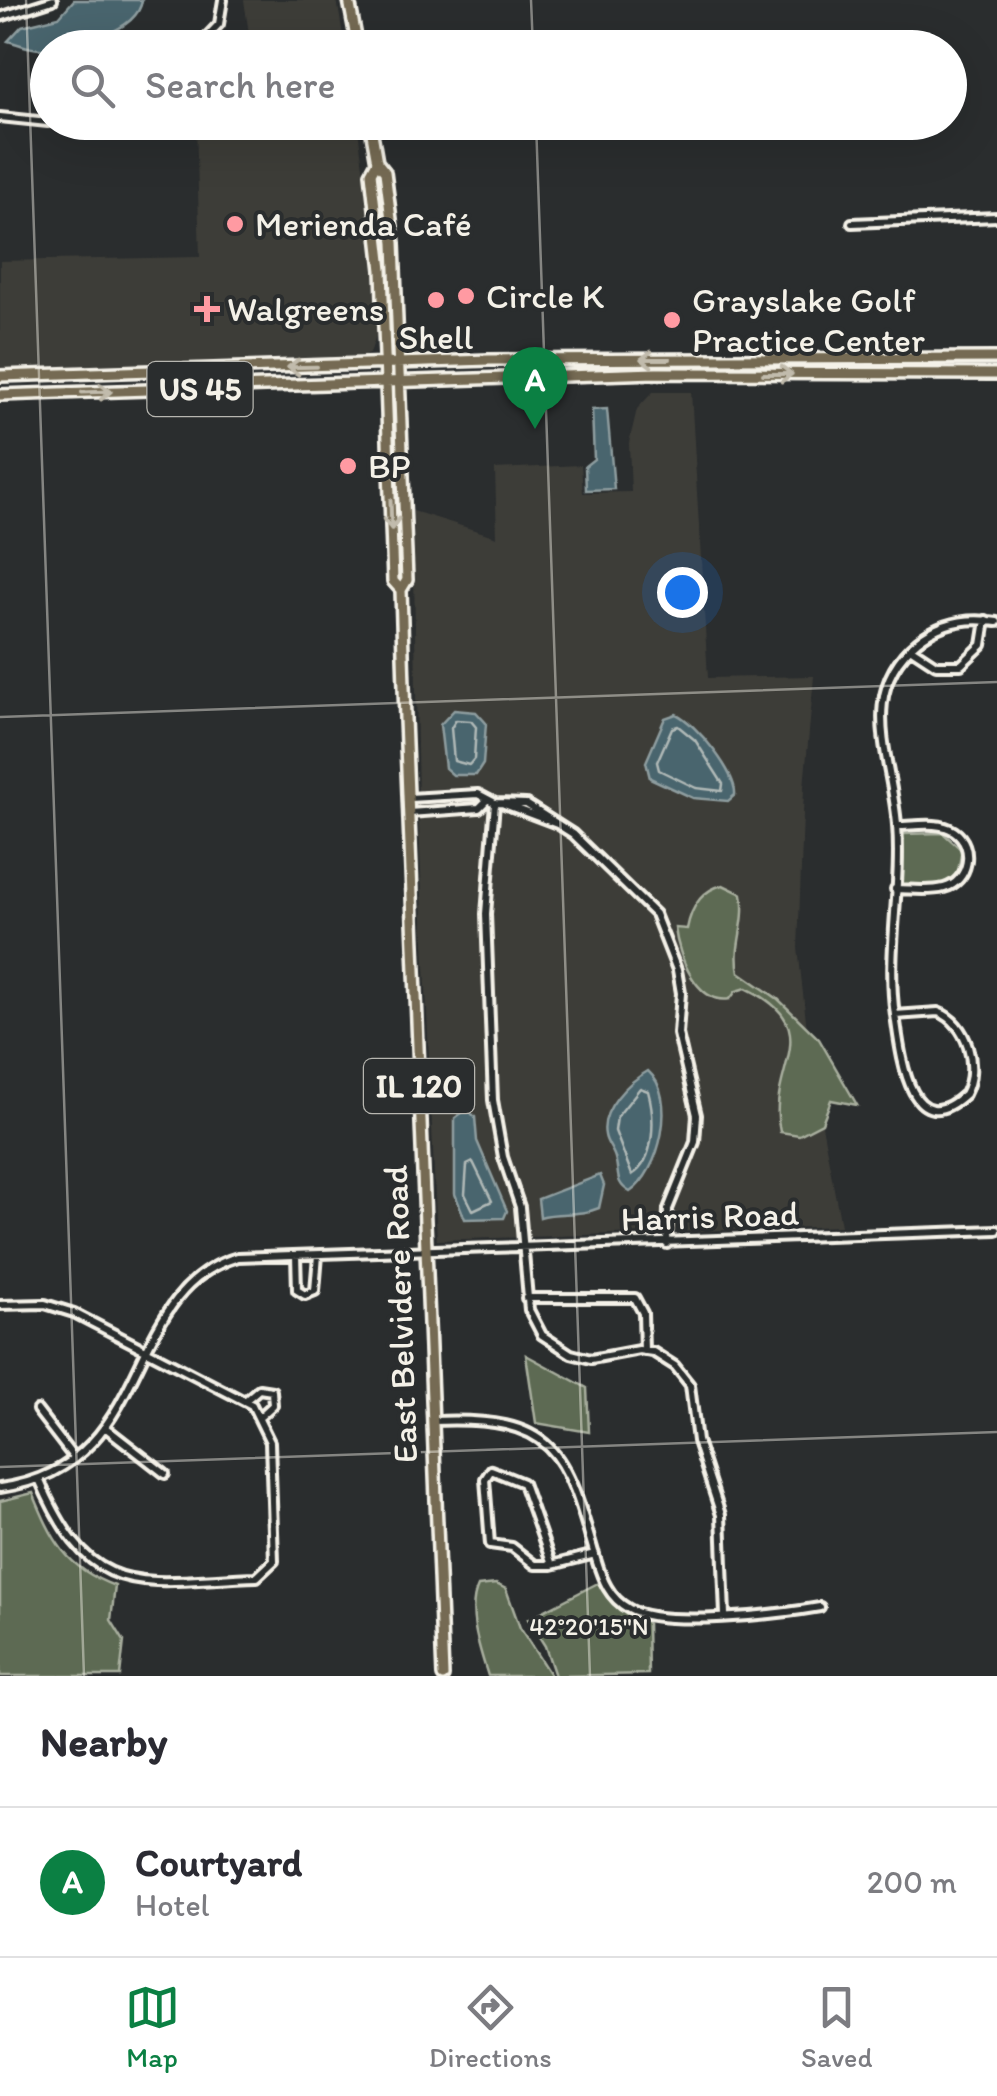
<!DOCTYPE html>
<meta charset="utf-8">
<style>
:root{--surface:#fff;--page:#f7f7f7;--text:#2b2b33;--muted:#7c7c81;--line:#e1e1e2;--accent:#0b8043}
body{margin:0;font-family:Itim,sans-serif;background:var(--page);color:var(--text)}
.you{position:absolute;left:682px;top:592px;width:35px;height:35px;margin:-25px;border:8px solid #fff;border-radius:50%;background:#1a73e8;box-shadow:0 0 0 15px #1a73e833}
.badge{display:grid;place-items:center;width:65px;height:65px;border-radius:50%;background:var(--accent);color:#fff;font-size:32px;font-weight:700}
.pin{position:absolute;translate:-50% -82px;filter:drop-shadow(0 2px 5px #0008)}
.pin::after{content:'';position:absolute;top:52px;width:35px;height:30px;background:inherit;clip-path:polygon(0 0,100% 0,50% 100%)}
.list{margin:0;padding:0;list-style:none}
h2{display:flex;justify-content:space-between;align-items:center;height:130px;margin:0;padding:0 40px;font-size:42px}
h2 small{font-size:32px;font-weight:400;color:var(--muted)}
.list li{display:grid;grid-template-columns:65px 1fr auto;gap:30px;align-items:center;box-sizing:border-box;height:150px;padding:0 40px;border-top:2px solid var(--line)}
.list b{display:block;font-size:38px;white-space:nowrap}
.list p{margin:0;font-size:32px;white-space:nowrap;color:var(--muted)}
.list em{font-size:32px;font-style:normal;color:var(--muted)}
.icon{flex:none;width:55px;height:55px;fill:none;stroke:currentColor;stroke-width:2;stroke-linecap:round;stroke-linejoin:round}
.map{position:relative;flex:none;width:997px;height:1676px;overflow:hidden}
.search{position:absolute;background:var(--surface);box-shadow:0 10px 40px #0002;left:30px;right:30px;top:30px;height:110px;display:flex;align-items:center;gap:25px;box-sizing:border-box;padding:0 35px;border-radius:55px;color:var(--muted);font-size:38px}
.sheet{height:280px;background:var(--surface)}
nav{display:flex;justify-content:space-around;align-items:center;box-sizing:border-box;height:140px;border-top:2px solid var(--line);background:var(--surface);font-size:28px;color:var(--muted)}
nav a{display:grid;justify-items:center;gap:5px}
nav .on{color:var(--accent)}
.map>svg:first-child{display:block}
.built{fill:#3e3e39}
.green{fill:#5d6b53;stroke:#a8ae9e;stroke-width:2.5}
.water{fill:#4a656e;stroke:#8e9d9f;stroke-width:2.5}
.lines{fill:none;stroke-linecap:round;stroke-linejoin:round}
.shore{stroke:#b0b9b7;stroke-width:2.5}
.minor-casing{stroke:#f4f1e8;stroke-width:14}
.primary-casing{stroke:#f4f1e8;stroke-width:16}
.minor{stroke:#2a2d2e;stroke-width:6}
.primary{stroke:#746b52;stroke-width:9}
.oneway{stroke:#c1bbac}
.ticks{fill:none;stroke:#f4f1e8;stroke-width:2.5;stroke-opacity:0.45}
.poi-dot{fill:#ff9aa2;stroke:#2a2d2e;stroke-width:4}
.labels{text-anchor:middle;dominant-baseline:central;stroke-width:8;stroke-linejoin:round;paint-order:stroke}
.shield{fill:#2a2d2e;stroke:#b7b6b0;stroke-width:2.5}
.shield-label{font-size:32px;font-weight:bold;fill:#f4f1e8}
.poi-label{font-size:35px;fill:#f4f1e8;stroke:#2a2d2e;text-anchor:start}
.street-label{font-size:35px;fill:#f4f1e8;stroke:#2a2d2e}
.ticks-label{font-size:25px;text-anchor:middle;fill:#f4f1e8;stroke:#2a2d2e;stroke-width:8;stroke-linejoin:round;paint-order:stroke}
</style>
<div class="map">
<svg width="997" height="1676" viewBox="0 0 997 1676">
<rect width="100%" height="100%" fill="#2a2d2e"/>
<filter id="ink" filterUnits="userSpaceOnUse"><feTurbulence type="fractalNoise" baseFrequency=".01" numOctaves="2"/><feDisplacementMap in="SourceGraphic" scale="20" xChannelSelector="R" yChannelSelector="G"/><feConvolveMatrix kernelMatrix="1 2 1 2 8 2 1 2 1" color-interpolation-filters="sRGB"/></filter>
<g filter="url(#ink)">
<!-- built -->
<path class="built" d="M244,0H337L345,47H251Z
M196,123H357L372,232L377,333L370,353L358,360L0,373V261L200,257Z
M653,392H691L708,678L814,676L804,787L798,948L811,1067L841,1226L437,1240L418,803L413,511L497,537L495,469L581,465L583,493L631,492L629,443L637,409Z"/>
<!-- green -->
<path class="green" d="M943,833L962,850L957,876L946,884L901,886L902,834Z
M723,885L742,894C747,925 733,944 739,972L778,999L819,1039L857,1105L831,1100L822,1123L799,1135L780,1132C765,1069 831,1029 746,988L736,991L730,999C697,1005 678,956 675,928L687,929C691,908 701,890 723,885Z
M526,1355L587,1388L589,1432L536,1423Z
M33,1493C52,1539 65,1568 115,1586L111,1620L124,1641L120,1676H0V1501Z
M598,1583L616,1606L647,1622L648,1674L555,1676L545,1646L528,1619Z
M496,1584L506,1589L520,1628L551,1676H488C480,1650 466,1611 478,1586Z"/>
<!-- water -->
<path class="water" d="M74,0H142C138,33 72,47 47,49C33,50 21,45 8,41L22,26L59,17Z
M607,409L614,489L586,490L585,466L594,459L592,410Z
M454,710L476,712L486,723L483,764L476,775H453L445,768L440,725Z
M676,714C696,723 737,774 735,795L728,801L693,798L650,778L646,762L665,718Z
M648,1071C678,1097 660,1172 630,1192C614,1183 620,1173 615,1158C613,1150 606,1143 605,1135C600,1110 628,1082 648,1071Z
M467,1109L475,1117L477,1141L507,1211L504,1218L465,1219L455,1194V1118Z
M600,1175L604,1185L599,1208C578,1217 560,1211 540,1217L538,1199Z"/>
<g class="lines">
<!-- shore -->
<path class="shore" d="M456,720L471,721L476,727L474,759L469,765L454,761L451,728Z
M678,726L695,740L723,784L722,791L696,788L659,770L657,762L672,728Z
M640,1088L648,1091C655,1116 656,1160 632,1175L615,1131L617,1117Z
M473,1162L492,1201L473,1210L465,1194L467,1165Z"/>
<defs>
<path id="minor" d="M0,17L53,0
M196,48L219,24L223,0
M0,117L48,122
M852,223L997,217
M910,648L936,665H961L982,645L986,620
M409,798L478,794L495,803L526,804L573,834L655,914L677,970L681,993L678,1034L697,1115L695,1142L668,1209L667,1244
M495,803L486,914L493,1100L503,1157L520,1207L529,1310L542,1335L571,1354L591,1359L639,1350L653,1352L675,1366L690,1385L697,1441L721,1515L725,1615
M504,804L557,824
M409,813L479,808L487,800
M895,889C910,889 929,892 944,888C969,882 976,846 954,831C939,821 915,826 898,826
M938,1012C967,1022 980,1067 965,1094C908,1147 900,1047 895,1015Z
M895,1015C886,952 902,888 897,825C892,758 856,692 918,641C941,622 968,617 997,622
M296,1255L297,1290L305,1295L315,1291L318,1255
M526,1298H635L643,1313L644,1351
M0,1305L45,1304L74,1313L252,1405L270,1442L274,1561L257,1577C140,1581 92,1604 39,1479
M246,1400L259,1389L272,1391L273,1405L261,1416
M37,1410L74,1458
M433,1421C556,1416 565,1450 596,1559C602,1579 609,1598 629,1609C662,1628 780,1614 820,1607
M106,1428L165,1474
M491,1470L523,1483L552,1565H535L512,1547L490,1544L485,1479Z
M0,1488C157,1467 119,1291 238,1257L997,1230
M552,1565L595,1554"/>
<path id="primary" d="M349,0L358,48
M370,122L377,162L385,172L394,243L407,580L401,590L405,719L443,1676
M377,162L371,173L382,270L393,581L401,590
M0,376L489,360L997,358
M0,395L656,373L997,374"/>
</defs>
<!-- minor casing -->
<use href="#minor" class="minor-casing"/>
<!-- primary casing -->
<use href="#primary" class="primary-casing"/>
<!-- minor -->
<use href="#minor" class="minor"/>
<!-- primary -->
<use href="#primary" class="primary"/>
</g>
<!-- one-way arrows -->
<defs><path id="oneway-shaft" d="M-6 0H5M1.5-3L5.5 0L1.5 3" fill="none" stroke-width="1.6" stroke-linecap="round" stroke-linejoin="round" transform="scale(2.5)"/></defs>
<g class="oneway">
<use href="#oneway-shaft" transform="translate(655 359) rotate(180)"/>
<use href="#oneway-shaft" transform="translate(302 367) rotate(179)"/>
<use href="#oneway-shaft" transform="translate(778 374)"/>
<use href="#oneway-shaft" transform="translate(97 392) rotate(-2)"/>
<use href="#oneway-shaft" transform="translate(391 515) rotate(88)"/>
</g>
</g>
<!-- ticks -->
<path class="ticks" d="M26,0L84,1676M531,0L533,48M536,122L590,1676M0,717L997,682M0,1467L997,1432"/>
<!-- markers -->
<g class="poi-dot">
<circle cx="235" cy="224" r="10"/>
<circle cx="466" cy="296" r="10"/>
<circle cx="436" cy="300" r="10"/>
<path d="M202 294h10v10h10v10h-10v10h-10v-10h-10v-10h10z"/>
<circle cx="672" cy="320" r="10"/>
<circle cx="348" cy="466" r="10"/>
</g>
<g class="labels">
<!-- shield labels -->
<g class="shield">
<rect x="147.5" y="362" width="105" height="54" rx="8"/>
<rect x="364" y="1059" width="110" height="54" rx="8"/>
</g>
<g class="shield-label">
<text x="200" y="389">US 45</text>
<text x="419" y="1086">IL 120</text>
</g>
<!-- poi labels -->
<g class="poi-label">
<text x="255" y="224">Merienda Café</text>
<text x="486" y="296">Circle K</text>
<text x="692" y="300">Grayslake Golf<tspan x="692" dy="40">Practice Center</tspan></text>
<text x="227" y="309">Walgreens</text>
<text x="436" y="337" text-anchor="middle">Shell</text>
<text x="368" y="466">BP</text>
</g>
<!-- street labels -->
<g class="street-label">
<text transform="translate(710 1216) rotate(-2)">Harris Road</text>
<text transform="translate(400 1314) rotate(-92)">East Belvidere Road</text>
</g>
</g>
<g class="ticks-label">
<text x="589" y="1635">42°20'15"N</text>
</g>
</svg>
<div class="you"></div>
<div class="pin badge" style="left:535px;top:429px">A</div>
<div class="search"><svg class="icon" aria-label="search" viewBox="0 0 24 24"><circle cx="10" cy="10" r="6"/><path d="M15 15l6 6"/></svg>Search here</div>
</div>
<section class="sheet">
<h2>Nearby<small></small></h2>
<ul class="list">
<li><span class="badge">A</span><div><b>Courtyard</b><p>Hotel</p></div><em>200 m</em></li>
</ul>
</section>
<nav>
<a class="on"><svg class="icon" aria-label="map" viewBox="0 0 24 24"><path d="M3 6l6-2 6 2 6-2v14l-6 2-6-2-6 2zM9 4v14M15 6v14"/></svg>Map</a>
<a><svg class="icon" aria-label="directions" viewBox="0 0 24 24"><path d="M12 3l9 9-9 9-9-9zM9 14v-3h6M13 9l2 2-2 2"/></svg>Directions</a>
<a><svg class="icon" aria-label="saved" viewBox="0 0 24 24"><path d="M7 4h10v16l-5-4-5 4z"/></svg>Saved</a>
</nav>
